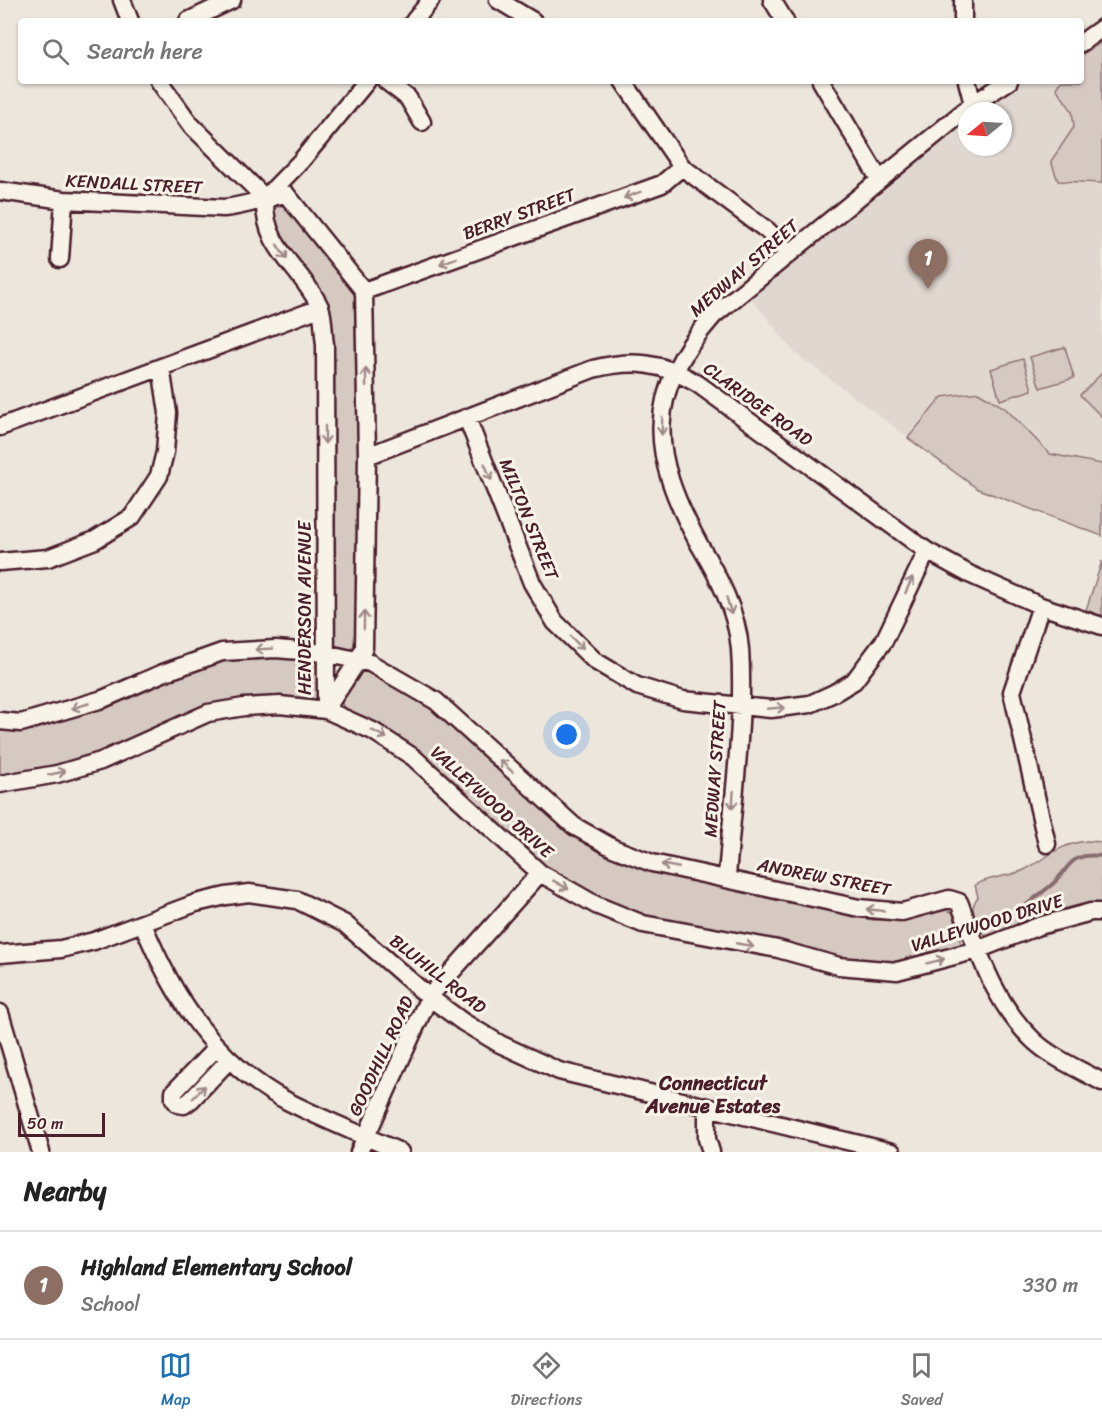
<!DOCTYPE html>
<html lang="en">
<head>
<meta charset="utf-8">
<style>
  :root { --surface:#fff; --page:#f6f6f6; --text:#222; --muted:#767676; --line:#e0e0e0; --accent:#1f6fb2 }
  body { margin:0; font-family:Sriracha,sans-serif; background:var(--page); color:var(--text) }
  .compass { position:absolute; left:958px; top:102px; width:54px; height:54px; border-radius:50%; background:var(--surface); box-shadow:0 2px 4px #0004; rotate:252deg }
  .scale { position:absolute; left:18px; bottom:15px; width:87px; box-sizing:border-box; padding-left:6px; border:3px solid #4a1f2b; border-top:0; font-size:16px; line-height:21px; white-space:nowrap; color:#4a1f2b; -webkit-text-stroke:4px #f7f3e8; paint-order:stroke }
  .you { position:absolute; left:567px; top:735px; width:21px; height:21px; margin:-15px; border:4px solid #fff; border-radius:50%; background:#1a73e8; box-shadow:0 0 0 9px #1a73e833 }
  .badge { display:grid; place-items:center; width:39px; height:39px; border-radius:50%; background:var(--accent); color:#fff; font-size:20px; font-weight:700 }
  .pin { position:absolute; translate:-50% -50px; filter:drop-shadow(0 2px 3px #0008) }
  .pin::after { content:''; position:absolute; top:32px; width:21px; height:18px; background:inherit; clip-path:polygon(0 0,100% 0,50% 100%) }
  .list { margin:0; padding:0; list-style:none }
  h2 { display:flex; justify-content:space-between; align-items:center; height:78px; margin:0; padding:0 24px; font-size:26px }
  h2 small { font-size:20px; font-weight:400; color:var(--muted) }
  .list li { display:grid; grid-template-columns:39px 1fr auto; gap:18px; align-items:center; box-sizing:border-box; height:108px; padding:0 24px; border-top:2px solid var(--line) }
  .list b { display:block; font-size:22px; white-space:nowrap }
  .list p { margin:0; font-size:20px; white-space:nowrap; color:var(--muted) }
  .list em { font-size:20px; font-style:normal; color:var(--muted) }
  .icon { flex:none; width:33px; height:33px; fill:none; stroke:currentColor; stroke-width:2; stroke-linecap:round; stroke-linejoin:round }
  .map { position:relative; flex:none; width:1102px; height:1152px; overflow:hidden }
  .search { position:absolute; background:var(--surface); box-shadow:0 2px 4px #0004; left:18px; right:18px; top:18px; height:66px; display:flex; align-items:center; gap:15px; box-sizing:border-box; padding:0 21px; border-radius:6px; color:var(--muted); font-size:22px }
  .sheet { height:186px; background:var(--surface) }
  nav { display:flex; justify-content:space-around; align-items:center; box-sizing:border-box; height:84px; border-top:2px solid var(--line); background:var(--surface); font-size:16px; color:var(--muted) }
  nav a { display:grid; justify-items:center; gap:3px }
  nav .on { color:var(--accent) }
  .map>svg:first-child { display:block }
  .built { fill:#e0d7d0 }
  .green { fill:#d5c9c2; stroke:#907476; stroke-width:1.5 }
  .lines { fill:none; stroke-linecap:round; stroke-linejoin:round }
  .stream { stroke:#896c6f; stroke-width:4 }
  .minor-casing { stroke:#4a1f2b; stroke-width:21 }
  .minor { stroke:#f7f3e8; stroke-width:16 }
  .oneway { stroke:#a0898a }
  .labels { text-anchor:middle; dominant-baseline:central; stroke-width:6; stroke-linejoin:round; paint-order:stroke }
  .street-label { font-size:18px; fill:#4a1f2b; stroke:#f7f3e8 }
  .neighbourhood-label { font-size:20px; font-weight:bold; fill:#4a1f2b; stroke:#f7f3e8 }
</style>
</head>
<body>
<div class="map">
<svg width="1102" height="1152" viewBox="0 0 1102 1152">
  <rect width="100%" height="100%" fill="#ece6dd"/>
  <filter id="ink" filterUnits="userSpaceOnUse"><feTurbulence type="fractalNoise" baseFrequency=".0167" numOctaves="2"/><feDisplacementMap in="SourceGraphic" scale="12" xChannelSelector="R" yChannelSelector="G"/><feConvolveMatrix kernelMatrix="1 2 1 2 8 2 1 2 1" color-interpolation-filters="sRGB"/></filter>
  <g filter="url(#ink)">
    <path class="built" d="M1102 31V536L978 489 795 353 750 297 757 280 967 113V147H1003V111H970L1015 81H1081V43Z"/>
    <path class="green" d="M1102 42V183L1058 181 1051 161 1074 127 1072 111 1056 88 1061 81H1081V55Z
      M286 205 357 288 362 309 357 636 353 647 347 652 335 650 330 637V308C320 285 265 230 274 208Z
      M1065 347 1074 378 1040 388 1030 357Z
      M1023 359 1032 390 1000 400 991 369Z
      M1102 373V417L1080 395Z
      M978 392 1005 408 1050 454 1102 464V536L978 489 908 438 942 397Z
      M1102 561V616L1086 610Z
      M252 656 318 661V696L315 701 248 700 61 768 16 777 0 775V731L45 726 212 660Z
      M362 671 372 674 427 705 589 843 614 857 661 873 873 920 912 919 947 910 953 913 962 948 892 965 854 960 644 915C608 903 575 888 544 865L400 738C389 731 340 711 341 701 342 692 352 680 357 672Z
      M1087 841 1102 842V905L987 936C975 929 968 908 978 897L975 885C991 876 1009 877 1024 870 1050 857 1056 845 1087 841Z"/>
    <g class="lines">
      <path class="stream" d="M1020 911C1030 901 1039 895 1049 887 1071 870 1066 852 1102 856"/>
      <g class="minor-casing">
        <path id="minor" d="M122 0 130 21
          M498 0 533 21
          M772 0 785 21
          M963 0V21
          M188 21 232 0
          M414 21 431 0
          M1081 43 1102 28
          M159 81 190 124 265 198
          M386 81 408 98 422 122
          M623 81 682 167 768 231 789 253
          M821 81 879 179
          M967 81 973 104
          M0 191 64 200 224 208C246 206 265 198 286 194L364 291 367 456 364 648C356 667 337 690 326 710
          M60 259 64 200
          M364 291 662 184 682 167
          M467 418 532 583 555 622 595 661 637 686 683 700 771 709 810 704 834 693 854 681 884 641 927 551
          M0 427 320 308
          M367 456 593 369C633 359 662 362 698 384L927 551 969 574 1041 606 1102 626
          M0 562 48 558 95 540 132 517 159 476 165 452 168 413 161 367
          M1041 606 1012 692 1047 844
          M326 709 325 344C323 333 324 317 320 307 302 268 262 248 265 198L301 161 367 81
          M0 721 21 723 103 699 163 673 222 652 276 649 324 653 370 663 436 701 574 826 613 848 652 863 859 908 902 912 949 899 959 902C978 950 993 1001 1032 1039 1050 1057 1079 1069 1102 1082
          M0 784 57 774 101 761 208 713 244 707 280 705 326 710 373 731 413 757 540 873 596 905 643 924 778 949 839 966 897 971 977 950 1039 926 1091 912H1102
          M727 877C732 805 745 721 740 649 737 611 718 576 699 544 650 454 643 395 714 315L973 104 1009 81
          M143 924C173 997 215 1063 287 1101 324 1120 363 1135 400 1152
          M0 954 61 949 94 941 196 903 226 896 249 893 297 900 345 924 429 997 463 1022 500 1044 559 1071 892 1152
          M0 1013 41 1152
          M216 1048 174 1092V1099L178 1104 184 1105 191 1100 229 1060
          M707 1108V1139L711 1152
          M359 1152 429 997 540 873"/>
      </g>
      <use href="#minor" class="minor"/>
    </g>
    <defs><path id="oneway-shaft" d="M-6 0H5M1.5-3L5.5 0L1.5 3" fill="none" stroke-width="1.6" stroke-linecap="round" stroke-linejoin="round" transform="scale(1.5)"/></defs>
    <g class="oneway">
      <use href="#oneway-shaft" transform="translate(632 195) rotate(160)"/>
      <use href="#oneway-shaft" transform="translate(282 252) rotate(56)"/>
      <use href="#oneway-shaft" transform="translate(448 261) rotate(160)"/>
      <use href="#oneway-shaft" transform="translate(366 377) rotate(-91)"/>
      <use href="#oneway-shaft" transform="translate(662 426) rotate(92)"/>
      <use href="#oneway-shaft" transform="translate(325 435) rotate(90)"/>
      <use href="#oneway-shaft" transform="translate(488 472) rotate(68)"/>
      <use href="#oneway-shaft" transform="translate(909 585) rotate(-66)"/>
      <use href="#oneway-shaft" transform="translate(729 606) rotate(74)"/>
      <use href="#oneway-shaft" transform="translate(364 620) rotate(-89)"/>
      <use href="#oneway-shaft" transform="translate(577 643) rotate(45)"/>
      <use href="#oneway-shaft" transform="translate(264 649) rotate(177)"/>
      <use href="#oneway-shaft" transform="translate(80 706) rotate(164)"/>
      <use href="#oneway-shaft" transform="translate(776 708) rotate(-5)"/>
      <use href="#oneway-shaft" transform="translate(379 734) rotate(28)"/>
      <use href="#oneway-shaft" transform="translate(506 766) rotate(-138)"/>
      <use href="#oneway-shaft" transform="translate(57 773) rotate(-13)"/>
      <use href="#oneway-shaft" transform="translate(733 800) rotate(94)"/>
      <use href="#oneway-shaft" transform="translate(670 866) rotate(-169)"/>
      <use href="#oneway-shaft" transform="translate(561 885) rotate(29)"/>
      <use href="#oneway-shaft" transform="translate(875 910) rotate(-174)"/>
      <use href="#oneway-shaft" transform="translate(745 945) rotate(11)"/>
      <use href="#oneway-shaft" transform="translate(936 961) rotate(-15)"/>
      <use href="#oneway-shaft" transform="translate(199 1092) rotate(-46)"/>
    </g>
  </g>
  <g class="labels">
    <g class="street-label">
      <text transform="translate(134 184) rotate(3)">KENDALL STREET</text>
      <text transform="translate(519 214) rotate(-20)">BERRY STREET</text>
      <text transform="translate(744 268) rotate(-41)">MEDWAY STREET</text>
      <text transform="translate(758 404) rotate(36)">CLARIDGE ROAD</text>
      <text transform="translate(529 519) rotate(68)">MILTON STREET</text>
      <text transform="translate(305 608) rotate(-90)">HENDERSON AVENUE</text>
      <text transform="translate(715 769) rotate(-86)">MEDWAY STREET</text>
      <text transform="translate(492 802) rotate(42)">VALLEYWOOD DRIVE</text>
      <text transform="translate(824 877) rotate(11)">ANDREW STREET</text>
      <text transform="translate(987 923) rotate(-17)">VALLEYWOOD DRIVE</text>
      <text transform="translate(438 974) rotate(38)">BLUHILL ROAD</text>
      <text transform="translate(381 1056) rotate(-65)">GOODHILL ROAD</text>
    </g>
    <g class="neighbourhood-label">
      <text x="713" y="1083">Connecticut<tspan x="713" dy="23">Avenue Estates</tspan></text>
    </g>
  </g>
</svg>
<svg class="compass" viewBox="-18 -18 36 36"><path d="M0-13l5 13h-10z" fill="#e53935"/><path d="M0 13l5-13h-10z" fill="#767676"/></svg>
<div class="scale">50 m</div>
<div class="you"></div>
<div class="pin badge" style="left:928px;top:289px;background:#8d6e63">1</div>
<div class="search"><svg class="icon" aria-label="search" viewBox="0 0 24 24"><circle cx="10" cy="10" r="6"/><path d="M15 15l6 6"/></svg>Search here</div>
</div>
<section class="sheet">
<h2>Nearby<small></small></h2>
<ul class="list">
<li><span class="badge" style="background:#8d6e63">1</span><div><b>Highland Elementary School</b><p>School</p></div><em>330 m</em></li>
</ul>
</section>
<nav>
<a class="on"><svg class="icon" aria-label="map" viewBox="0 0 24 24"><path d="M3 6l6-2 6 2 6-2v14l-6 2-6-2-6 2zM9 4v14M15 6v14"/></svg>Map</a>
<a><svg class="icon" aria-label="directions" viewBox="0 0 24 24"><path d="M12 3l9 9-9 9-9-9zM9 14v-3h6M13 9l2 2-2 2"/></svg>Directions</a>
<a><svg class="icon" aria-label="saved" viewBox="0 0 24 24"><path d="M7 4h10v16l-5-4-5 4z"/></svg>Saved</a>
</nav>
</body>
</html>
